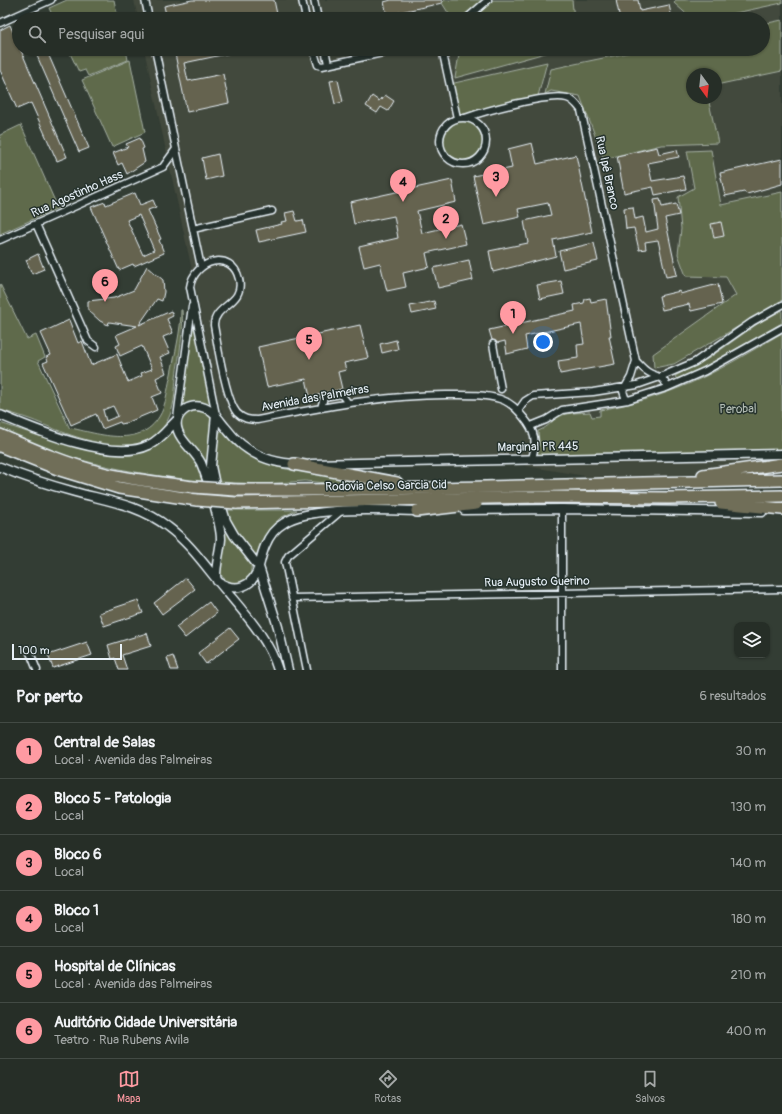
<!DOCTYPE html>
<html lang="pt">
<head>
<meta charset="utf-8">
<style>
  :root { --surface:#262e27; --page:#2e362f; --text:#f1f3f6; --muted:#a4a8a7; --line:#424a44; --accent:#ff9aa2 }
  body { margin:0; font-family:Pangolin,sans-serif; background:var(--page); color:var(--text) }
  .controls { position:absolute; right:12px; bottom:12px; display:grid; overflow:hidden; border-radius:8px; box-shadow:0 1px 3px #0004 }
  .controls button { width:36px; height:36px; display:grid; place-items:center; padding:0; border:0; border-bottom:1px solid var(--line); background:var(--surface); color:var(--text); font:20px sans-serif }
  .compass { position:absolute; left:686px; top:68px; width:36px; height:36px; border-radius:50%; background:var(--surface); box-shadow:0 1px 3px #0004; rotate:165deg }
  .scale { position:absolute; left:12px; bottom:10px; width:110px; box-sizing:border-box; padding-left:4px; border:2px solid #e8f1f8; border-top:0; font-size:11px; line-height:14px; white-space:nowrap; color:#e8f1f8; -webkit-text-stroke:3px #26332d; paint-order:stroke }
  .you { position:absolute; left:543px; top:342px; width:14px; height:14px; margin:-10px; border:3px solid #fff; border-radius:50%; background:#1a73e8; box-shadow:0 0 0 6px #1a73e833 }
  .badge { display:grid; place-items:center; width:26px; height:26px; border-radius:50%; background:var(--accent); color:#111; font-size:13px; font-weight:700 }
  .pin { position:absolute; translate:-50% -33px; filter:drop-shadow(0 1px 2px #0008) }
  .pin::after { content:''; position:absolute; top:21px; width:14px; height:12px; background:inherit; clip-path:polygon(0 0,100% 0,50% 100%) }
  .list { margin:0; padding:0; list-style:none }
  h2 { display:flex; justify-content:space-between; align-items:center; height:52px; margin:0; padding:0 16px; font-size:17px }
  h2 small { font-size:13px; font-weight:400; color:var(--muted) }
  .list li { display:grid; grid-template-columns:26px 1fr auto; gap:12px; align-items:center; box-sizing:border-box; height:56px; padding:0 16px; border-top:1px solid var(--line) }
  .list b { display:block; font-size:15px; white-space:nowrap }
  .list p { margin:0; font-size:13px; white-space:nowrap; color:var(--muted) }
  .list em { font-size:13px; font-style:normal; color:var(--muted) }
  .icon { flex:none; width:22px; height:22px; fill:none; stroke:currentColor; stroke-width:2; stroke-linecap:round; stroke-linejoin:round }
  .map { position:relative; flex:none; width:782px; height:670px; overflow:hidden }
  .search { position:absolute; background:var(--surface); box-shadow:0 1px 3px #0004; left:12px; right:12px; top:12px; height:44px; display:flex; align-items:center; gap:10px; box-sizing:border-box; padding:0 14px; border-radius:22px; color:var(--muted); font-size:15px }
  .sheet { height:388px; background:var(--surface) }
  nav { display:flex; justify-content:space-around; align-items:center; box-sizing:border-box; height:56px; border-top:1px solid var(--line); background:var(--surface); font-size:11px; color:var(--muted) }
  nav a { display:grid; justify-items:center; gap:2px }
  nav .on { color:var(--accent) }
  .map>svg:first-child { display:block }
  .built { fill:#42483c; fill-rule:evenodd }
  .green { fill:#5f6b4c; stroke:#a4aea2 }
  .building { fill:#65634f; stroke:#e8f1f8; fill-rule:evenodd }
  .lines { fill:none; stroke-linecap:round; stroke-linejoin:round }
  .street-casing { stroke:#e8f1f8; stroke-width:9 }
  .secondary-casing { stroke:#e8f1f8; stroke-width:11 }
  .highway-casing { stroke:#e8f1f8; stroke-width:14 }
  .street { stroke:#26332d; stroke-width:6 }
  .secondary { stroke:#26332d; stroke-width:8 }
  .highway { stroke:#706e59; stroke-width:11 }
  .highway-bridge-casing { stroke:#e8f1f8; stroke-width:14; stroke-linecap:butt }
  .highway-bridge { stroke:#706e59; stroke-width:11 }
  .labels { text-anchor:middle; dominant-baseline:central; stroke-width:3; stroke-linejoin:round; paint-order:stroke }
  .street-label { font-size:12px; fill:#e8f1f8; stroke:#26332d }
  .park-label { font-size:12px; fill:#b1bbb3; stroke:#26332d }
</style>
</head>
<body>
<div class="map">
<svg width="782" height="670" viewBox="0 0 782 670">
  <rect width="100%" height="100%" fill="#333d34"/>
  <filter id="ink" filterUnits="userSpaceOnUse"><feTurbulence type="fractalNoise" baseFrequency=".025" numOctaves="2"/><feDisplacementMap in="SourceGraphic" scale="8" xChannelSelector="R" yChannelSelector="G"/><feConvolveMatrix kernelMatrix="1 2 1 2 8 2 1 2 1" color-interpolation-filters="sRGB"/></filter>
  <g filter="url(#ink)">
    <path class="built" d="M134 0H782V476L585 484V476L526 466 511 458 295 459 274 455 245 441 233 430 224 415 217 400 195 284 144 49H763V19H138ZM692 74H716V98H692Z"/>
    <path class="green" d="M67 0H114L118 19H54L49 8Z
      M445 0H572L574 19H452L442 3Z
      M676 0H782V3L708 19H692L674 3Z
      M782 20V71L716 85V74H692V98H708L718 143 661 145 604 159 580 96 551 91 545 94 551 69 646 49H763V24Z
      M68 49H126L128 60 88 76 85 70 79 72Z
      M460 49H560L455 78Z
      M130 60 145 132 112 147 82 80Z
      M547 62 537 100 457 116 450 84Z
      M443 141a20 20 0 1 1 40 0a20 20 0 1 1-40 0Z
      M21 125 58 208 0 234V135Z
      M711 150 721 205 782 192V301L674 364 654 368 653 354 736 295 726 277 686 276 678 254 681 229 678 197 694 188 687 151Z
      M0 284 27 339 36 335 45 357 38 361 70 429 71 428C103 435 146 450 163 409 167 398 168 385 171 374 175 353 181 331 181 310H182C184 332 179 355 176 377 175 389 175 403 170 415 147 471 70 435 32 420 21 416 11 413 0 410Z
      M782 310V323L695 372 677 380 675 376 709 358 757 324Z
      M194 322 211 405 200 403 182 408 192 325Z
      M782 333V452L537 457 539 443 538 431C546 428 550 424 556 418 564 412 580 413 590 412L592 417 600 416V410C626 405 651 399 676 389 713 375 748 353 782 333Z
      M194 410 205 412 212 420 208 466C203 461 201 455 197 450 187 438 167 419 194 410Z
      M0 423C32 433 104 461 136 454 151 451 163 441 173 430 179 450 197 454 202 481 133 474 61 461 0 428Z
      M222 430C259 476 297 468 349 479L350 482 326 483 305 481 263 484 218 482C216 470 212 437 222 430Z
      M225 510H297L280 518 270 529 256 555C241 544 232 526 225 510Z
      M224 526 251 564C254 587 225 592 219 569Z"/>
    <path class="building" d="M192 0H274L278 19H249V17L167 19 164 6Z
      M391 0H442V3L387 15 384 2Z
      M616 0H638L640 11 669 5 672 18 620 19Z
      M10 25 67 157 57 161 31 103 17 109 0 70V30Z
      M34 49H46L89 148 79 152Z
      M174 49H236V52L184 63 188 81 223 74 229 103 187 112Z
      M338 80 343 102 335 104 330 81Z
      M385 95 394 101 388 111 381 107 377 113 366 106 372 96 379 101 381 98 382 100Z
      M140 138 144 148 142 149 145 162 127 174 122 163 118 165 113 153 128 147 126 144Z
      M532 143 537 164 576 155 592 232 553 240 556 256 493 272 489 251 528 243 524 221 551 215 548 203 518 209 520 217 484 225 473 176 512 168 508 149Z
      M657 147 659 154 677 150 679 157 648 163 652 181 683 176 686 189 655 195 653 187 624 193 617 156Z
      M218 154 222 176 206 180 202 158Z
      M782 159V184L747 194 744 192 725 196 720 173Z
      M452 180 456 202 417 211 422 233 461 224 466 244 426 253 429 267 403 273 406 287 387 291 380 263 364 267 359 247 398 238 394 216 354 224 350 202Z
      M135 193 140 205 153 200 156 207 148 210 161 239 159 240 164 253 134 266 133 264 119 270 91 207 105 202 106 205ZM139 215 154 250 143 255 127 220Z
      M660 199 662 207 676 204 679 215 665 218 677 275 666 277 658 240 645 242 646 249 639 250 634 228 626 229 624 208 633 207 635 219 643 217 646 232 658 229 654 200Z
      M294 211 297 221 303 220 306 232 259 242 256 230 282 224 281 222 287 221 285 213Z
      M721 222 724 236 714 238 711 224Z
      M594 243 598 261 563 269 559 251Z
      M38 254 44 269 32 274 26 260Z
      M469 260 473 280 438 288 433 268Z
      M147 266 163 280 164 292 162 301 157 299 139 325 171 311 173 316 167 319 173 333 163 337 170 353 160 357 166 373 156 378 162 393 152 397 157 410 126 423 121 424 120 422 102 429 96 414 71 425 43 363 48 361 46 357 51 355 41 333 69 320 78 343 82 341 91 365 117 354 128 382 142 376 141 373 152 369 142 346 120 356 116 346 120 344 116 335 137 326 109 322 108 325 100 321 88 310V301L114 298 134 290ZM113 406 118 416 106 421 103 410Z
      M561 281 564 294 540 299 537 285Z
      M718 284 722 304 691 311 689 304 662 310 659 296 680 291V294Z
      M590 298 591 302 606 299 611 336H609L615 364 560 374 558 361 578 358 577 345 584 344 581 324 525 336 527 349 507 354 505 341 497 343 492 340 489 330 575 311 574 305 584 303 585 299Z
      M434 301 436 309 412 314 410 306Z
      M360 325 368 358 344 363 346 370 338 372 342 389 310 397 306 379 267 387 258 347Z
      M396 340 398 349 382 353 380 344Z
      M186 578 195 589 162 614 154 603Z
      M138 600 143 613 104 626 99 613Z
      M209 602 217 613 185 638 176 627Z
      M230 628 239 639 206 664 198 653Z
      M147 633 151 646 122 655 127 670H119L115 658 112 659 108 645Z
      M87 642 92 655 53 668 48 655Z
      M173 656 178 670H171L167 658Z"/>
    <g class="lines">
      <g class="street-casing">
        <path id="street" d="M145 0 149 19
          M302 0 306 19
          M314 0 318 19
          M466 19 488 0
          M0 23 51 0
          M155 49 201 267
          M313 49 318 65 322 66 401 49
          M325 49 328 64
          M442 49 457 118
          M440 141a23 23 0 1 1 46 0a23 23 0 1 1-46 0Z
          M465 118C485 111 549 93 567 98 574 100 577 105 581 110L636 361 631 377 623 391 625 397 628 400
          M36 224 88 341 96 347
          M193 229 272 211
          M0 240 163 167 176 149
          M493 344 501 389
          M636 361C640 365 643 369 648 372 656 377 667 377 666 388
          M321 408 324 397 341 394 348 403
          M518 411 525 401 533 396 593 392 637 385 660 377 695 362 752 322 782 305
          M216 415 190 287C194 260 232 249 239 279 245 304 214 305 214 325 217 343 226 401 237 413 243 419 249 420 257 420 320 408 381 395 446 395 464 395 483 394 500 399 510 402 518 410 524 418 535 431 537 442 532 459
          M177 418 192 306
          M531 426 546 420 562 410 628 400 666 388 705 371 782 328
          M292 598 782 589
          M29 650 37 670
          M307 670 285 562 288 556 341 511
          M562 670V509"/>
      </g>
      <g class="secondary-casing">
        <path id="secondary" d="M0 415C36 430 113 463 149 445 160 440 168 429 176 421
          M216 415 211 466 215 485 226 521 234 535 259 567 278 627 288 670
          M299 464C269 464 244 452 226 428 219 420 215 412 205 408 189 401 172 415 178 431 182 443 195 451 201 463 207 477 221 525 221 539 220 552 216 563 216 576L217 581C235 593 253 588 259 566 261 559 262 553 265 546 269 536 275 528 284 523 311 505 388 511 422 511
          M311 464 782 454
          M0 467C24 477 49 485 75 492 108 501 140 505 168 527 191 544 208 570 227 592 247 616 269 640 278 670
          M464 510 562 509 762 512"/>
      </g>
      <g class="highway-casing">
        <path id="highway" d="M0 435C32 449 69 465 103 473 133 480 163 483 193 487
          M0 446 60 470 119 488 197 500
          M294 464 397 483
          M703 475 782 464
          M235 490C418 491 600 483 782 480
          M236 503 543 497 669 498 782 496
          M721 503 782 509
          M417 511 476 504"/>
      </g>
      <use href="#street" class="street"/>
      <use href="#secondary" class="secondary"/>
      <use href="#highway" class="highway"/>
      <g class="highway-bridge-casing">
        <path id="highway-bridge" d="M193 487 235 490
          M197 500 236 503"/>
      </g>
      <use href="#highway-bridge" class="highway-bridge"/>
    </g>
  </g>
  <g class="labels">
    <g class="street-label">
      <text transform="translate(607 173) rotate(78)">Rua Ipê Branco</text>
      <text transform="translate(77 194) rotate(-24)">Rua Agostinho Hass</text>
      <text transform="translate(315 398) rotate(-10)">Avenida das Palmeiras</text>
      <text transform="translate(538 447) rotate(-1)">Marginal PR 445</text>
      <text transform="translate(386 486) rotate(-1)">Rodovia Celso Garcia Cid</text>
      <text transform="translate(537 582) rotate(-1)">Rua Augusto Guerino</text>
    </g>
    <g class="park-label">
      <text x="738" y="409">Perobal</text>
    </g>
  </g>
</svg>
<div class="controls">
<button><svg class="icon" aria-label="layers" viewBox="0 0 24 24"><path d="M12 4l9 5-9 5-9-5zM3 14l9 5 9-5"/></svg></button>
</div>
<svg class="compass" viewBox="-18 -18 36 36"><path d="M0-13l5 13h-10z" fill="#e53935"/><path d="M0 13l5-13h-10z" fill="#a4a8a7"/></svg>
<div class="scale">100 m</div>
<div class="you"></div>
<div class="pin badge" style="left:513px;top:334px">1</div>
<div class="pin badge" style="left:446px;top:239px">2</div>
<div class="pin badge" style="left:496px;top:197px">3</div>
<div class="pin badge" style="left:403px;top:202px">4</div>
<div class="pin badge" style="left:309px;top:360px">5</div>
<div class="pin badge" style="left:105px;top:302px">6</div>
<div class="search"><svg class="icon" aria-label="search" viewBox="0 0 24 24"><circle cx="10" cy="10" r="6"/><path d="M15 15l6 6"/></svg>Pesquisar aqui</div>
</div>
<section class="sheet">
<h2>Por perto<small>6 resultados</small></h2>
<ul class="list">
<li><span class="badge">1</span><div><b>Central de Salas</b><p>Local · Avenida das Palmeiras</p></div><em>30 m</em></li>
<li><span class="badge">2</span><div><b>Bloco 5 - Patologia</b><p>Local</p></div><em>130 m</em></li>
<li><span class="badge">3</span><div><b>Bloco 6</b><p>Local</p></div><em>140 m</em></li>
<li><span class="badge">4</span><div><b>Bloco 1</b><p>Local</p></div><em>180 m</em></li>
<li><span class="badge">5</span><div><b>Hospital de Clínicas</b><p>Local · Avenida das Palmeiras</p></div><em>210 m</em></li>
<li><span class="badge">6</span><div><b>Auditório Cidade Universitária</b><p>Teatro · Rua Rubens Avila</p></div><em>400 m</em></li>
</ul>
</section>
<nav>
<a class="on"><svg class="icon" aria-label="map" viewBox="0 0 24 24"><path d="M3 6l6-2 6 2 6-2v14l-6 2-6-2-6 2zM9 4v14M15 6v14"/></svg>Mapa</a>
<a><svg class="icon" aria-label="directions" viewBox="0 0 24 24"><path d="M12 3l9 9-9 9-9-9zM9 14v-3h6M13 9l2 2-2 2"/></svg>Rotas</a>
<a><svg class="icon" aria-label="saved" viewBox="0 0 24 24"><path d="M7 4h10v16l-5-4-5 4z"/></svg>Salvos</a>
</nav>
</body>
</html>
